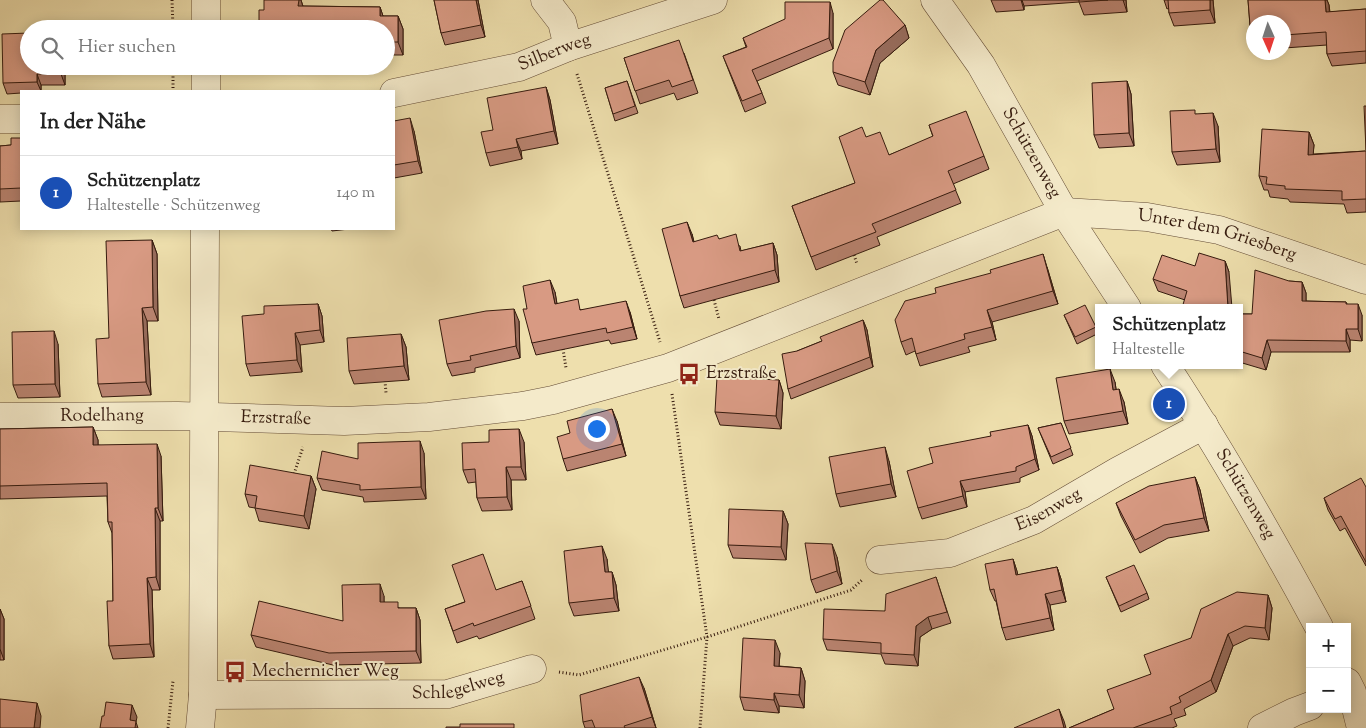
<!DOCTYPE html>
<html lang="de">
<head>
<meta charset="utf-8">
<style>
  :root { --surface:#fff; --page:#f6f6f6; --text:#222; --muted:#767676; --line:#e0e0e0; --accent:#1a73e8 }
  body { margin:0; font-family:"Sorts Mill Goudy",serif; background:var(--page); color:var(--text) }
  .controls { position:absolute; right:15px; bottom:15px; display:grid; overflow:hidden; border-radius:0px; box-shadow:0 2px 12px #0003 }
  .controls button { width:45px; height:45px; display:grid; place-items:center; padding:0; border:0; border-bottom:1px solid var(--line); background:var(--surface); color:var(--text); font:25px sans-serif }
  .compass { position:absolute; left:1246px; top:15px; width:45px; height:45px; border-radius:50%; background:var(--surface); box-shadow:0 2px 12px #0003; rotate:177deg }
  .you { position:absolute; left:596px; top:428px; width:18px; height:18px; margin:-12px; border:4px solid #fff; border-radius:50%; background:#1a73e8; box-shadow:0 0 0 8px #1a73e833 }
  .badge { display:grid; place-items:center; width:32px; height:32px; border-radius:50%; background:var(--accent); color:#fff; font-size:16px; font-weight:700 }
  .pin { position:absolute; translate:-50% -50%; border:2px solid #fff; box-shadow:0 1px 5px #0006 }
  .popup { position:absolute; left:1095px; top:304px; width:148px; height:65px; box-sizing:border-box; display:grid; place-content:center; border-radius:0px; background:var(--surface); filter:drop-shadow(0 1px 4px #0005); font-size:16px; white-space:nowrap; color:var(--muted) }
  .popup b { font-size:19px; color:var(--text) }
  .popup::after { content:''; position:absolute; left:50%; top:100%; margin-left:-10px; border:10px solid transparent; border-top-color:var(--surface) }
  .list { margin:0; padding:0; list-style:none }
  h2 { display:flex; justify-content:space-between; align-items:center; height:65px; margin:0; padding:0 20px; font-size:21px }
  h2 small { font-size:16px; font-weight:400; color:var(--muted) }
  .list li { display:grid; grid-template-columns:32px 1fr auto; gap:15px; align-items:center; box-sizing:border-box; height:75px; padding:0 20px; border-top:1px solid var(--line) }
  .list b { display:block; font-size:19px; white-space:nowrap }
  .list p { margin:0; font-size:16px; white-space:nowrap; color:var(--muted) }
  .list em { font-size:16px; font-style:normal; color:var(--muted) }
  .icon { flex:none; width:28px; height:28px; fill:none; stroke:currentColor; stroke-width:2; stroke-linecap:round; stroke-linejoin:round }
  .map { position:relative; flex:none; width:1366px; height:728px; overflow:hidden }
  .search { position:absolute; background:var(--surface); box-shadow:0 2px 12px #0003; left:20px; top:20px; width:375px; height:55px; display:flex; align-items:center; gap:12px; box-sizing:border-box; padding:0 18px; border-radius:28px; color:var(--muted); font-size:19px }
  .panel { position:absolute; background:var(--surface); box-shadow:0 2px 12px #0003; left:20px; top:90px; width:375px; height:140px; border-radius:0px }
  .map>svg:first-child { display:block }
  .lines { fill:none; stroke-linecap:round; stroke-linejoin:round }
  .minor-casing { stroke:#644c36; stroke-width:29 }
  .path { stroke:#361b0e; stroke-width:3; stroke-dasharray:1 2.5; stroke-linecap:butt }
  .minor { stroke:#f4eaca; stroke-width:28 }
  .wall { fill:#ba8471; stroke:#361b0e }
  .shaded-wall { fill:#976c5c; stroke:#361b0e }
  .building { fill:#d89a83; stroke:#361b0e }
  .labels { text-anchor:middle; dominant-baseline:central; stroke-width:4; stroke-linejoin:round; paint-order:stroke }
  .street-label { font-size:18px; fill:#361b0e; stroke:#f4eaca }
  .poi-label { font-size:18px; fill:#361b0e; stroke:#f4eaca; text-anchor:start }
</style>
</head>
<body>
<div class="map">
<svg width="1366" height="728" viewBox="0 0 1366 728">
  <rect width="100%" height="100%" fill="#eedfad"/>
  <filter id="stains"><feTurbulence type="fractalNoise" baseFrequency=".004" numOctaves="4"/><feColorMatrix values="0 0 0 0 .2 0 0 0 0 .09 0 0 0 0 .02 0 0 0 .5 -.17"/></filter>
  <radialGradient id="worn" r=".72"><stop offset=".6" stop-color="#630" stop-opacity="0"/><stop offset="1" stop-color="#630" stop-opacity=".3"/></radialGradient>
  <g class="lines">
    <g class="minor-casing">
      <g id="minor">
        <path d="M545 0 562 22 568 47"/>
        <path id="s1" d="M935 0 981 65 1064 212 1127 308"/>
        <path d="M206 29V0"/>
        <path d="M206 91V66"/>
        <path id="s2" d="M394 93 519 67 568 47 713 0"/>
        <path d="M0 119H21"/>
        <path id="s3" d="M1165 365C1221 450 1271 538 1319 627"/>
        <path id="s4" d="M0 417 178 416 344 421 429 417 523 406 553 400 668 368 1064 212 1147 217 1219 230 1366 280"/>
        <path id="s5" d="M880 560 950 553 1034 520 1118 471 1204 425"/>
        <path d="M1347 682 1352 692 1361 728"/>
        <path id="s6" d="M203 695 448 694 532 669"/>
        <path d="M200 728 203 695 205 229"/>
        <path d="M1262 728 1294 712 1310 706"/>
      </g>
    </g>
    <path class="path" d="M172 0 173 29
      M173 66V91
      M577 74 660 342
      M854 255 857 264
      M714 300 719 319
      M563 349 566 368
      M385 381 386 393
      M672 394 707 637 700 728
      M293 477 303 447
      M559 672 579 675 707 637 851 590 863 579
      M168 728 173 681"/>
    <use href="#minor" class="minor"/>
  </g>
  <path class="wall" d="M301 0 303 6 380 7 383 16H398L403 29V55H386V29L264 10Z
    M434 0H478L485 37 445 45 441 33Z
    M991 0H1126L1127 12 1084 15 1079 2 1024 6V10L996 12Z
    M1164 0H1213L1215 23 1174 26 1169 13V8L1167 9Z
    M1248 0H1327L1329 5 1330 12 1366 9V63L1332 66 1327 54V45L1284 48V22H1254V45L1251 38Z
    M833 13V49L757 81 766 103 745 112 723 56 746 47 743 38Z
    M905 25 909 38 880 63 870 95 838 85 833 72Z
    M684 53 698 93 677 100 674 93 640 104 624 58Z
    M29 66H65V85H41V91H21V93L7 94 3 83Z
    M627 81 638 113 615 121 605 88Z
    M1127 81 1131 94 1134 146 1099 148 1094 135Z
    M546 87 550 100 558 144 521 151 522 159 490 166 486 153 493 130Z
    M1196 114 1218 126 1220 162 1177 165 1172 152Z
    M394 121 414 131 422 173 394 178Z
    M929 125 984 156 989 169 953 184 961 203 877 237 880 245 816 270 792 206 855 183 866 137 889 155 933 137Z
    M1309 132 1314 145 1313 154 1366 151V212L1347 213 1344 204 1290 202 1288 199 1270 197 1268 190H1264L1259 176Z
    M21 138V201L0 202V146L11 145Z
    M331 229H349L332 231Z
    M692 234 694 242 719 239 740 246 741 251 773 243 777 255 779 282 684 308 680 296Z
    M152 240 157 254 158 321H147L151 395 102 397 98 384 109 338Z
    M1225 261 1229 272 1185 300 1158 291 1153 279 1195 266Z
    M1047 267 1058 304 992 322 996 340 968 347 970 352 920 366 915 351 906 355 901 342Z
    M1289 281 1302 282 1306 293V301L1346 302 1347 304 1362 315V341L1350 340V352H1271L1266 370 1239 362V314H1252Z
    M555 292 557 304 582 310 630 312 637 339 611 344 609 340 536 355 532 343 527 309Z
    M318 304 322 316 324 342 300 345 302 372 250 376 246 364 264 314Z
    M1064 315 1096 327 1099 333 1077 344Z
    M863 320 867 330 873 367 791 399 788 389 797 351 822 341Z
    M519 321 520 358 475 368V372L452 376 447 364Z
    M401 334 406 347 409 380 354 384 349 371Z
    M58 344 60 397 18 398 13 385Z
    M779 380 783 393 781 429 720 425 715 412Z
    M1115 382 1116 389 1124 402 1128 424 1069 434 1064 421Z
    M617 421 626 456 567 471 563 459Z
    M1061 423 1073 455 1053 464 1038 428Z
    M1028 425 1032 436 1039 470 1020 478V482L965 492 967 507 922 519 918 508 933 463 991 436Z
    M93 427 98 440V445L161 456 163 521H160V590H152L154 657 113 659 109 646 113 601 112 533 108 522 107 496 0 499V429Z
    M524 442 526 480H511L512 510 482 511 477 498 476 482 468 483 463 470Z
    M424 453 426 499 364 502 363 497 322 490 317 478 358 459Z
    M889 461 896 497 840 507 836 494Z
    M311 476 316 489 309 529 259 521 255 508 249 507 245 494Z
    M1195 477 1200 490 1209 531 1168 538 1140 553 1121 516 1116 503Z
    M1366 487V566L1345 528 1340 531 1328 510 1324 498Z
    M783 511 788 524 786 560 733 558 728 545Z
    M837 557 842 584 816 593 811 580Z
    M607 559 608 572H612L616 585 619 611 574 616 569 603Z
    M1013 559 1018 575 1057 567 1061 579 1066 602 1050 605 1054 630 1006 640 1002 628 996 601H995L990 590Z
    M936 577 951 623 932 629 920 637 918 666 885 664 881 654 827 650 823 639 885 611Z
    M1106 577 1147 593 1149 599 1121 612Z
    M522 581 535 619 479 639 477 636 457 643 445 609Z
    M1268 595 1272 608 1269 640 1250 638 1233 646 1216 692 1184 709 1186 715 1174 719 1177 726 1172 728H1069L1114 709 1151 674 1191 638Z
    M384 596V602L400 608H416L420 620 421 663 333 665 256 647 251 635 343 621Z
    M0 609 4 619V660H0Z
    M780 653 779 666 801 668 805 681 804 708 779 706V713L744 710 740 697Z
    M644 688 656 728H585L583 722Z"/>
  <path class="shaded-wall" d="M296 0H301L303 7V19Z
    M476 0H478L485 37 481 25Z
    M1021 0H1022L1024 6V10Z
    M1123 0H1126L1127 12Z
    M1210 0H1213L1215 23 1210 10Z
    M1325 0H1327L1329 5 1330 24 1326 12Z
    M830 2 833 13V49L829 38Z
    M380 7 384 19 380 16Z
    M398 16 403 29V55L398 42Z
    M905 25 909 38 880 63 870 95 865 82 876 50Z
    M61 66H65V85L61 74Z
    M37 74 41 85V91L37 82Z
    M1127 81 1131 94 1134 146 1129 133Z
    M546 87 550 100 558 144 554 131Z
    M1213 113 1218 126 1220 162 1216 149Z
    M410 118 414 131 422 173 418 161Z
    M1309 132 1314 145 1312 168 1308 155Z
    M516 139 521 151 522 159 518 147Z
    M687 222 692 234 697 254 693 242Z
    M152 240 157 254 158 321 153 307Z
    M773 243 777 255 779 282 775 270Z
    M1043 254 1047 267 1058 304 1053 291Z
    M1225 261 1229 272 1232 308H1228Z
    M550 280 555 292 559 316 555 304Z
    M1302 282 1306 293V313L1302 301Z
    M626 301 630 312 637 339 633 327Z
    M318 304 322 316 324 342 320 330Z
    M1358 304 1362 315V341L1358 329Z
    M142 308 147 321 151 395 146 382Z
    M514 309 519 321 520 358 516 346Z
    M987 310 992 322 996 340 992 327Z
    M863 320 867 330 873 367 870 357Z
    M1346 329 1350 340V352L1346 341Z
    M54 331 58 344 60 397 55 384Z
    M295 333 300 345 302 372 297 360Z
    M401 334 406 347 409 380 404 366Z
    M1267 340 1271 352 1266 370 1262 358Z
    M1110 369 1115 382 1118 403 1113 390Z
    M779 380 783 393 781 429 776 416Z
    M1119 389 1124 402 1128 424 1123 411Z
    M612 409 617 421 626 456 622 444Z
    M1028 425 1032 436 1039 470 1035 459Z
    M93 427 98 440V458L93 445Z
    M519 429 524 442 526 480 521 467Z
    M420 441 424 453 426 499 421 487Z
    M157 444 161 456 163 521 158 508Z
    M885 447 889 461 896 497 891 484Z
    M506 467 511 480 512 510 507 497Z
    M311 476 316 489 309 529 304 516Z
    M1195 477 1200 490 1209 531 1204 518Z
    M960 481 965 492 967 507 963 496Z
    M155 508 160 521V590L156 577Z
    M783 511 788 524 786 560 781 547Z
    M832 544 837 557 842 584 837 571Z
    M602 546 607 559 610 585 605 572Z
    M1013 559 1017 571 1020 587 1016 575Z
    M1057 567 1061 579 1066 602 1062 590Z
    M612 572 616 585 619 611 614 598Z
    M147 578 152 590 154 657 150 644Z
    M380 584 384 596V614L380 602Z
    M1045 594 1050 605 1054 630 1050 618Z
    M1268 595 1272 608 1269 640 1265 628Z
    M416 608 420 620 421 663 416 651Z
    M0 609 4 619V660L0 649Z
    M928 617 932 629 920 637 918 666 914 655 916 626Z
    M1228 634 1233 646 1216 692 1211 680Z
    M775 640 780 653 778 679 774 666Z
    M801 668 805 681 804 708 799 695Z
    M639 677 644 688 656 728 652 717Z
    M774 693 779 706V713L774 700Z
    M37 703 41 716 40 728H34Z
    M132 705 137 717 136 722 138 728H133L130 720Z
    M1059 709 1064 721 1066 728H1064Z"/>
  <path class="building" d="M264 0H299L298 6 380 7V16H398V42H386V29H259V10H264Z
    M434 0H476L481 25 441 33Z
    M880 0H883L905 25 876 50 865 82 833 72V62L845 30Z
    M1079 0H1108L1079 2Z
    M1168 0H1210V10L1169 13Z
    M1248 0H1325L1326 12 1366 9V51L1327 54 1326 32 1284 35V22H1254V38H1251Z
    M785 2H830L829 38 752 70 762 93 742 101 723 56 747 47 743 38 785 19Z
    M29 33V66H61V74H37V82L3 83 2 34Z
    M679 40 693 80 672 87 669 80 635 91 624 58Z
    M627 81 635 106 613 114 605 88Z
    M1127 81 1129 133 1094 135 1092 83Z
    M546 87 554 131 516 139 518 147 486 153 481 132 493 130 487 98Z
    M1364 106H1366V150Z
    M1195 110V114L1213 113 1216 149 1172 152 1170 111Z
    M966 111 984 156 948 171 956 190 872 224 876 232 811 257 792 206 855 183 839 137 862 127 866 137 880 132 889 155 933 136 929 125Z
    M410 118 418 161 394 165V121Z
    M1262 129 1309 132 1308 155 1366 151V199L1342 200V191L1285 189V186L1266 184 1267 177 1259 176Z
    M11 138H21V188L0 189V146L11 145Z
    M687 222 693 242 717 235 719 239 736 234 740 251 773 243 775 270 680 296 662 229Z
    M152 240 153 307 142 308 146 382 98 384 96 339 109 338 106 241Z
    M1199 253 1225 261 1228 308H1182L1187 291 1153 279 1162 255 1195 266Z
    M1043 254 1053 291 987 310 992 327 964 334 965 339 916 354 912 338 901 342 895 320 905 301 936 293 935 288 991 273 990 270Z
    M1255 270 1289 281 1302 282V301L1346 302V304H1358V329H1346V341L1267 340 1262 358 1239 351V314H1252Z
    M550 280 555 304 578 299 580 310 626 301 633 327 607 333 606 328 532 343 523 309H527L523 286Z
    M318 304 320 330 295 333 297 360 246 364 242 316 264 314V306Z
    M1085 305 1096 327 1075 337 1064 315Z
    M514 309 516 346 470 356 471 360 447 364 439 320 486 311Z
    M863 320 870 357 788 389 782 354 797 351 822 341 820 337Z
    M54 331 55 384 13 385 12 332Z
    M401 334 404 366 349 371 347 338Z
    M1110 369 1113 390 1119 389 1123 411 1064 421 1056 378Z
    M717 377 779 380 776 416 715 412Z
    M612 409 622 444 563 459 557 437 570 433 567 421Z
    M1061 423 1071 448 1051 457 1038 428Z
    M1028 425 1035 459 1016 467V471L960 481 963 496 918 508 907 471 933 463 929 448 991 436 990 432Z
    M93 427V445L157 444 158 508H155L156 577 147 578 150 644 109 646 107 601H113L112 522H108L107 483 0 486V429Z
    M519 429 521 467H506L507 497 477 498 475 469 463 470 462 443 489 442V430Z
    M420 441 421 487 360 490V485L317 478 322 451 358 459V443Z
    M885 447 891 484 836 494 829 457Z
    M250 465 311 476 304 516 255 508 257 496 245 494Z
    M1195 477 1204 518 1164 525 1135 540 1116 503 1149 486Z
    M1361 478 1366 487V562L1341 516 1335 519 1324 498Z
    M729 509 783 511 781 547 728 545Z
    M805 543 832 544 837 571 811 580Z
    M602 546 605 572H612L614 598 569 603 564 551Z
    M483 554 496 590 522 581 531 606 474 626 473 623 453 631 445 609 465 602 452 565Z
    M1013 559 1016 575 1057 567 1062 590 1045 594 1050 618 1002 628 994 589 990 590 985 564Z
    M1134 565 1147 593 1119 606 1106 577Z
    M936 577 947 612 928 617 916 626 914 655 881 653V643L823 639 824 609 885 611 886 594Z
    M380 584V602H398V608H416V651L329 653 251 635 259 601 343 621 342 585Z
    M1237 592 1268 595 1265 628 1245 626 1228 634 1211 680 1179 697 1181 702 1170 707 1172 714 1133 728H1069L1114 709 1107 690 1151 674 1144 655 1191 638 1201 609Z
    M743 638 775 640 774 666 801 668 799 695 774 693V700L740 697Z
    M639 677 652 717 624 726 625 728H595L592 720 583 722 580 695Z
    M0 699 37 703 34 728H0Z
    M106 702 132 705 130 720 136 721 135 728H100L102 716H104Z
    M1059 709 1064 728H1014Z
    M460 724H514V728H446V727H460Z"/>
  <defs>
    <g id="bus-bare" transform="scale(1.725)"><path d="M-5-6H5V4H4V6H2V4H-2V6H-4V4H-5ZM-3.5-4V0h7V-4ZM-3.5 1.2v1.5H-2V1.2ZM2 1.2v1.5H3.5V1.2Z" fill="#8f2418" stroke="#f4eaca" stroke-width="2.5" paint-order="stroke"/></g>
  </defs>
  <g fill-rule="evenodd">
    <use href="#bus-bare" x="689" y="374"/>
    <use href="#bus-bare" x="235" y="672"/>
  </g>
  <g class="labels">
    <g class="street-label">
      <text stroke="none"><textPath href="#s2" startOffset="166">Silberweg</textPath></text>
      <text stroke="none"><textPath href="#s1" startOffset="181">Schützenweg</textPath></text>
      <text stroke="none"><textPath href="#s4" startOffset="1255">Unter dem Griesberg</textPath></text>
      <text stroke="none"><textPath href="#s4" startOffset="102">Rodelhang</textPath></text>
      <text stroke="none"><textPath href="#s4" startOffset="276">Erzstraße</textPath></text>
      <text stroke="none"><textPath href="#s3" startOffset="152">Schützenweg</textPath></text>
      <text stroke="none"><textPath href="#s5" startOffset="178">Eisenweg</textPath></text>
      <text stroke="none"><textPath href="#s6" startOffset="256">Schlegelweg</textPath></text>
    </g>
    <g class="poi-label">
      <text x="706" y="374">Erzstraße</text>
      <text x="252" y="672">Mechernicher Weg</text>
    </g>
  </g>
  <rect width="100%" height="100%" filter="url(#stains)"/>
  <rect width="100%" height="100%" fill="url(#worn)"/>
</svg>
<div class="controls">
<button>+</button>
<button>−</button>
</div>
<svg class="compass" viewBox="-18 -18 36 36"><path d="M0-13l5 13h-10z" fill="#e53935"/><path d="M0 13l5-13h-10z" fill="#767676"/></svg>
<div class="you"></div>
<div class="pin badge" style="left:1169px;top:404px;background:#1a4fb4">1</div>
<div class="popup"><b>Schützenplatz</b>Haltestelle</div>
<div class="search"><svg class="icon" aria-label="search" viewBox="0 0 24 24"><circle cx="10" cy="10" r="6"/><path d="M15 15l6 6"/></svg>Hier suchen</div>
<section class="panel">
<h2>In der Nähe<small></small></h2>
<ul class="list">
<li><span class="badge" style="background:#1a4fb4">1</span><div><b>Schützenplatz</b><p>Haltestelle · Schützenweg</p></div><em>140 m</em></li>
</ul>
</section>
</div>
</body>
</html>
